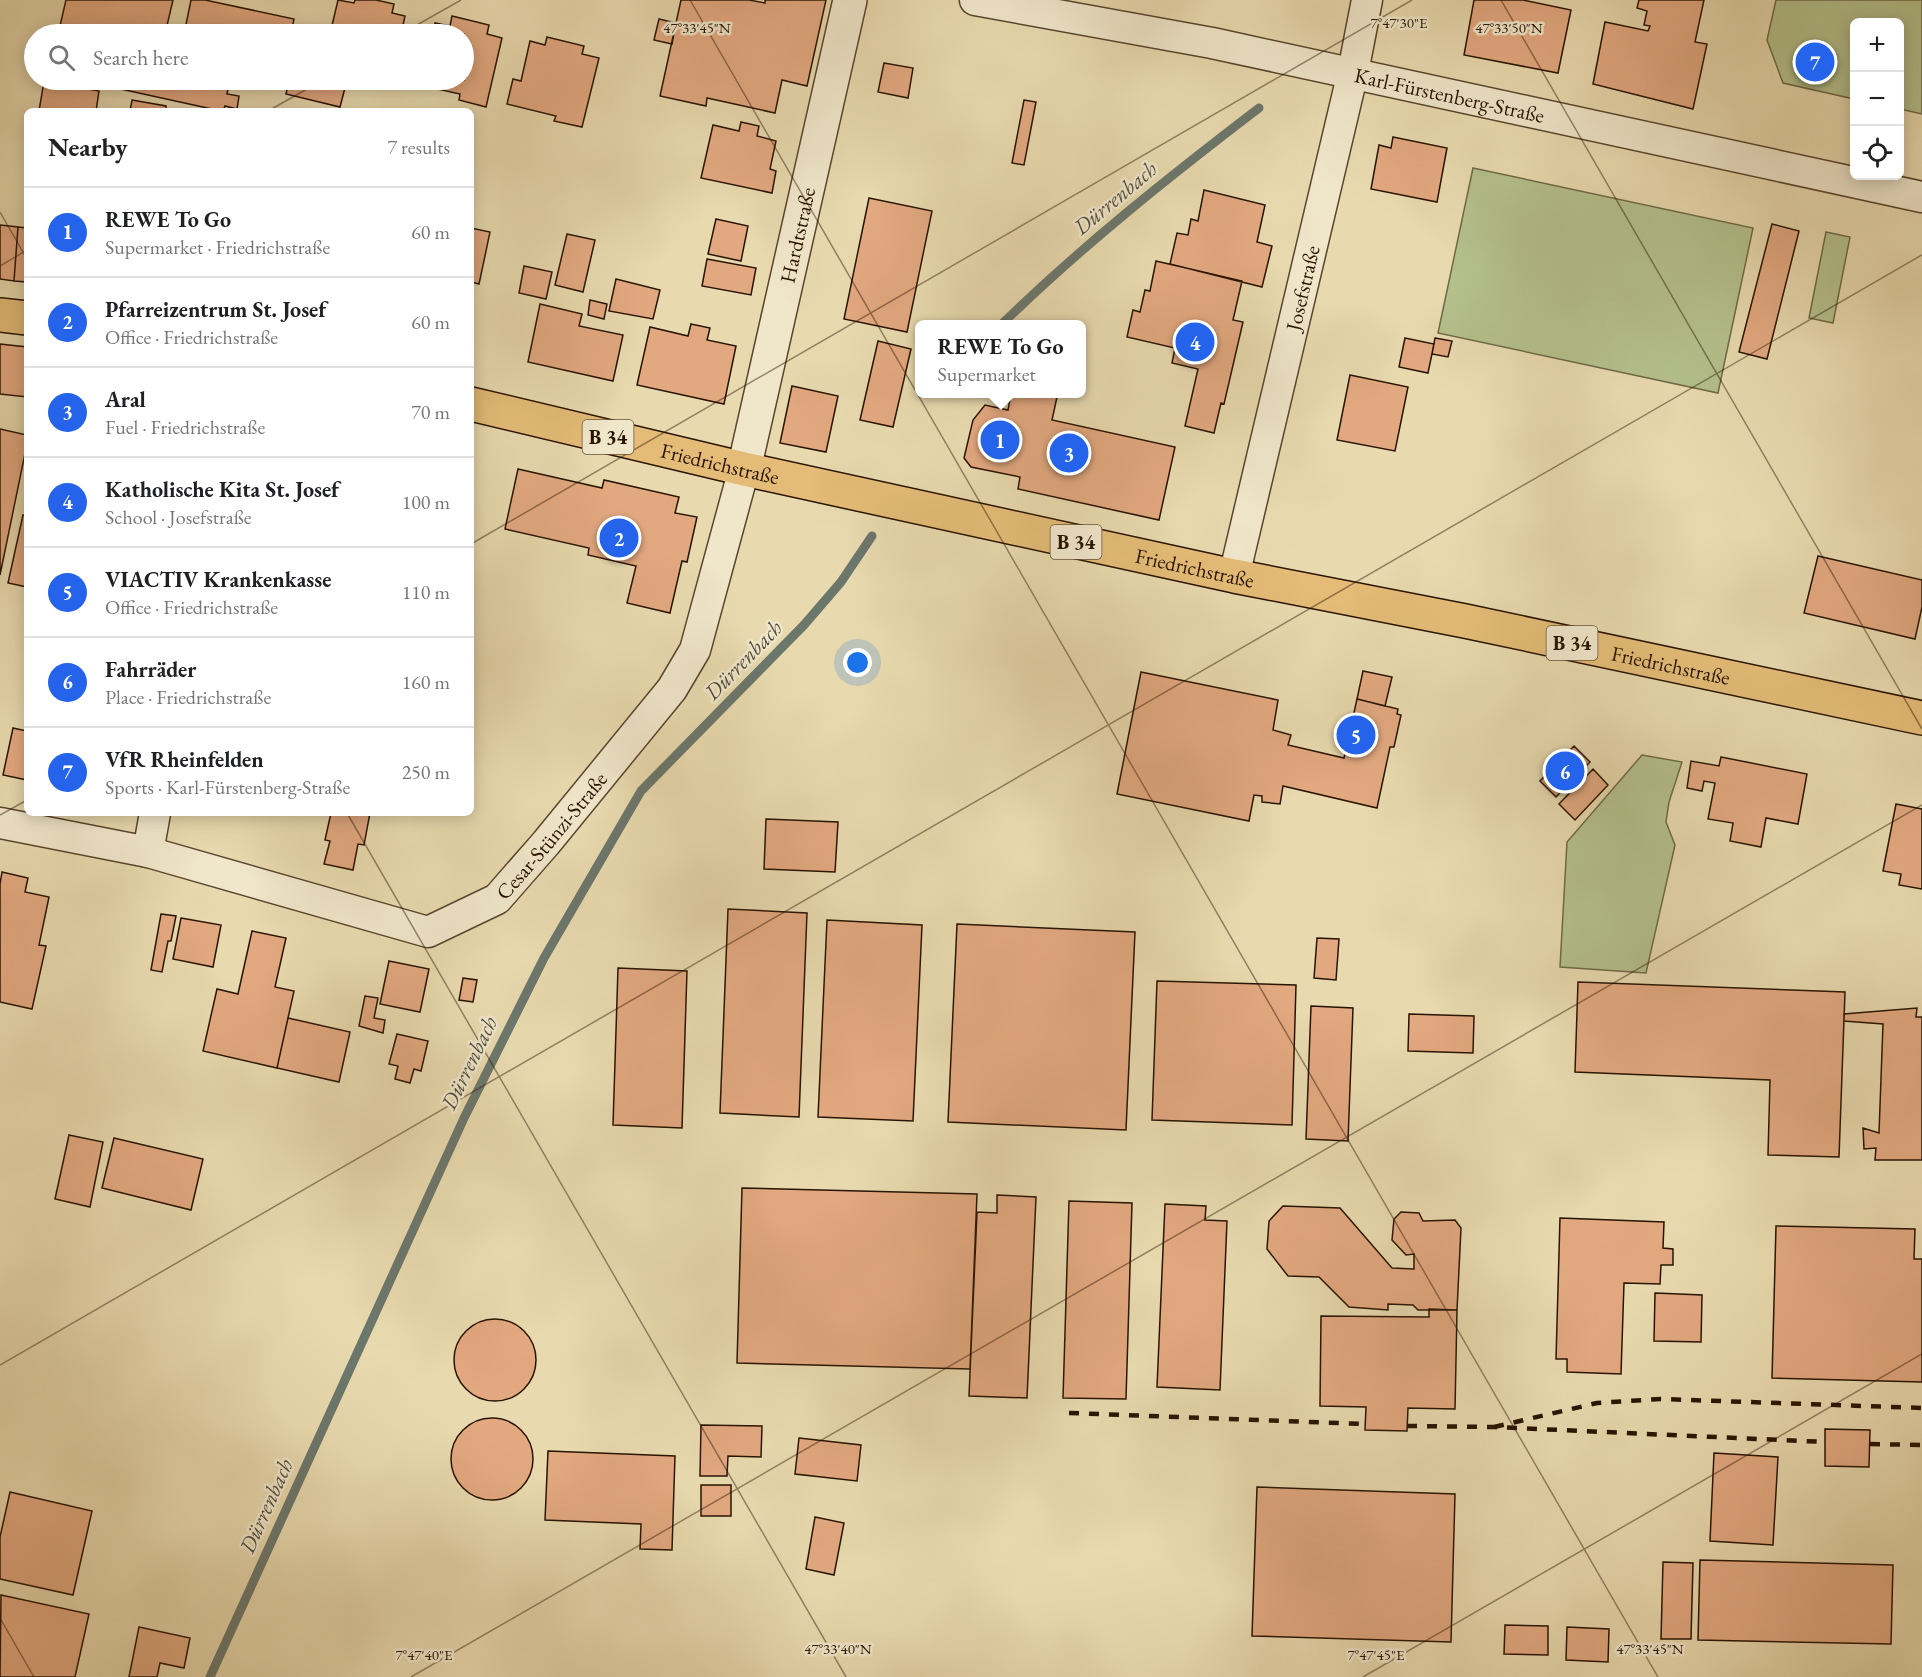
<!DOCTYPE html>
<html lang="en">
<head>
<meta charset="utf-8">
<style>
  :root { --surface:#fff; --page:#f2f2f2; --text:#202124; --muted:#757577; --line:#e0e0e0; --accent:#2563eb }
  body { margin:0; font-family:"EB Garamond",serif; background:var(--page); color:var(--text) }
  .controls { position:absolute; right:18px; top:18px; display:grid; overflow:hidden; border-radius:9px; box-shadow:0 3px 15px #0003 }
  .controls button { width:54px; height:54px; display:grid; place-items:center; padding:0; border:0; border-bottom:2px solid var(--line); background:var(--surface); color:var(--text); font:30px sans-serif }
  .you { position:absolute; left:858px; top:663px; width:21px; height:21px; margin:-15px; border:4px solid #fff; border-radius:50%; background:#1a73e8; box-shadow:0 0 0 9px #1a73e833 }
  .badge { display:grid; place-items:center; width:39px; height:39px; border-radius:50%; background:var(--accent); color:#fff; font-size:20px; font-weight:700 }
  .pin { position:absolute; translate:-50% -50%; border:3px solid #fff; box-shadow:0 2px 6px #0006 }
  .popup { position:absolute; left:915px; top:320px; width:171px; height:78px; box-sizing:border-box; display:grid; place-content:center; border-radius:9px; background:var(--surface); filter:drop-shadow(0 2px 4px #0005); font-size:20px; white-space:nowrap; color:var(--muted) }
  .popup b { font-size:22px; color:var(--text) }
  .popup::after { content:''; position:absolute; left:50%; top:100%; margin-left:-12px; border:12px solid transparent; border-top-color:var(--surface) }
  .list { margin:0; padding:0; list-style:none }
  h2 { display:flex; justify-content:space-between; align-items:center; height:78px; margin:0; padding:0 24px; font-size:26px }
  h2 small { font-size:20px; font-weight:400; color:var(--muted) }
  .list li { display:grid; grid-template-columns:39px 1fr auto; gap:18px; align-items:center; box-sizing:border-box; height:90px; padding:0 24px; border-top:2px solid var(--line) }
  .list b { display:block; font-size:22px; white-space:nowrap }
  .list p { margin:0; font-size:20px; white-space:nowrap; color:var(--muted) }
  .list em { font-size:20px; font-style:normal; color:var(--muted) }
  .icon { flex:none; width:33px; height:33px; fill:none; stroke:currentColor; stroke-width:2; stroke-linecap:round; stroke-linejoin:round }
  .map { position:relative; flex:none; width:1922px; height:1677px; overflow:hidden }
  .search { position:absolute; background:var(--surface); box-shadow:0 3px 15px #0003; left:24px; top:24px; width:450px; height:66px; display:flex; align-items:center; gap:15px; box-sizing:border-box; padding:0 21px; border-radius:33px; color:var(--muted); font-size:22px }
  .panel { position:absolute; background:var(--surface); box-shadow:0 3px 15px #0003; left:24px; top:108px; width:450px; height:708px; border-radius:9px }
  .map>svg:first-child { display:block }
  .green { fill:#b4c08c; stroke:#6e6a47; stroke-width:1.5 }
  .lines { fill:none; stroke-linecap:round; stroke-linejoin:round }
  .stream { stroke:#6c776c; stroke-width:9 }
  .building { fill:#e2a880; stroke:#291402; stroke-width:1.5 }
  .minor-casing { stroke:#59452d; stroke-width:33 }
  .tertiary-casing { stroke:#59452d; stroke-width:36 }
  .primary-casing { stroke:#291402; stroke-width:36 }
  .minor { stroke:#f0e6ca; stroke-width:30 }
  .tertiary { stroke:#f0e6ca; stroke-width:33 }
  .primary { stroke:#e4bc77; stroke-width:33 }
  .rail { stroke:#291402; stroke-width:4.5; stroke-dasharray:10 10; stroke-linecap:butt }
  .ticks { fill:none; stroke:#291402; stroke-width:1.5; stroke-opacity:0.45 }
  .labels { text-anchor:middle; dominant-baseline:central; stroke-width:5; stroke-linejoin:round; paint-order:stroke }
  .shield { fill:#f0e6ca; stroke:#65533e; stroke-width:1.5 }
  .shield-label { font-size:20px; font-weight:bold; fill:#291402 }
  .street-label { font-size:21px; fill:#291402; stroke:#f0e6ca }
  .water-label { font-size:22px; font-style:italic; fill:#504e40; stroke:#f0e6ca }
  .ticks-label { font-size:15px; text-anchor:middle; fill:#291402; stroke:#f0e6ca; stroke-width:5; stroke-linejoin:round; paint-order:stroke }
</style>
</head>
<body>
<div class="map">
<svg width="1922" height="1677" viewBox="0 0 1922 1677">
  <rect width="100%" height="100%" fill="#e8d9ae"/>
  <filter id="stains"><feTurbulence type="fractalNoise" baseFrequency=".00333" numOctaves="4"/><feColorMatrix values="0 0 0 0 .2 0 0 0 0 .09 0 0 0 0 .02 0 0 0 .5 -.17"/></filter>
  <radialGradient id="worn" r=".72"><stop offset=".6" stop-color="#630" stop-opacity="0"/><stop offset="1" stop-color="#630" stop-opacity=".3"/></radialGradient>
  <path class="green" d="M1776 0H1922V114L1900 109V22H1854V99L1783 83 1767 40Z
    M1473 168 1753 228 1718 393 1438 333Z
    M1826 232 1850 237 1833 323 1809 318Z
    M1642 755 1682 762 1669 802 1666 822 1675 845 1646 973 1560 967 1567 842Z"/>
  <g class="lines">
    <path class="stream" d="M1002 324C1082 246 1170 176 1259 108
      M210 1677 464 1118 544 958 641 791 804 625 841 582 872 536"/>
  </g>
  <path class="building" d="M66 0H173L165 34H70L71 33 59 30Z
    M191 0H205L294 19 291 34H184Z
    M338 0 354 3 355 0H376L394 4 392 13 405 16 401 34H330Z
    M681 0H749L765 3V0H826L807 86 782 80 775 113 707 98 706 106 660 96Z
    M1474 0H1523L1571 10 1558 73 1464 55Z
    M1639 0H1704L1695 42 1707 44 1693 109 1593 84 1605 22 1648 31 1650 26 1644 25 1647 11 1637 8Z
    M452 16 489 25 487 34 502 38 486 107 459 100 460 94 411 83 412 80H464V34H433L435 23 450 26Z
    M659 19 676 23 672 44 654 40Z
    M547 37 584 46 582 54 599 58 582 127 554 121 556 116 507 104 513 79 521 81 530 41 545 45Z
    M884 63 913 68 908 98 878 92Z
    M103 80H186L228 89 227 94 239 96 237 109 225 106 223 111H221L102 85Z
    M289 80H347L340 107 286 94Z
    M44 81 99 91 96 111H39Z
    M132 100 166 106V111H130Z
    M1024 100 1036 102 1024 165 1012 163Z
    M741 122 759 126 757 136 776 141 770 169 776 171 772 193 701 178 713 125 739 131Z
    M1393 137 1447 148 1437 202 1371 189 1379 145 1391 148Z
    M1204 190 1265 205 1257 242 1272 246 1262 287 1170 264 1177 233 1188 235 1191 219 1198 221Z
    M869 198 932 211 907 332 844 319Z
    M716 219 748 226 741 261 708 254Z
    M1772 224 1799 231 1767 359 1739 352Z
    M0 225 18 227 14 281 0 279Z
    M18 227 27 228V282L14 281Z
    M471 228 490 232 479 284 471 282Z
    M567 234 595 240 583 292 555 285Z
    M707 259 756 268 751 295 702 286Z
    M1156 261 1242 281 1233 320 1243 322 1224 404 1221 403 1214 433 1185 426 1198 369 1172 363 1175 348 1127 337 1133 310 1140 312 1145 290 1150 291Z
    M524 266 552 272 546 299 519 293Z
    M616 279 660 290 653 319 609 311Z
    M590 300 607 304 604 319 588 315Z
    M540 304 582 314 579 326 623 335 613 381 528 362Z
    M691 324 710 328 707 340 736 346 724 404 637 385 650 327 688 336Z
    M1405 338 1434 344 1428 373 1399 367Z
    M1435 338 1452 341 1448 357 1432 354Z
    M878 341 911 349 893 427 860 420Z
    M0 344 27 347V397L0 394Z
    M1350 375 1408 387 1395 451 1337 440Z
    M792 386 838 396 826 452 780 443Z
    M1011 394H1040L1057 397 1052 420 1175 447 1159 520 1018 489 1020 477 971 467 964 458 973 420 985 405 1008 410Z
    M0 429 27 435V444L0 575Z
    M518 469 602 488 604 480 679 497 675 513 697 517 687 562 682 561 670 613 627 603 636 566 588 555 589 548 505 529Z
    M23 515 27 516V587L8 583Z
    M1818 556 1922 580V607L1915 639 1804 613Z
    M1363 671 1392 677 1385 706 1357 699Z
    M1141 672 1278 700 1273 730 1291 735 1288 745 1344 758 1357 699 1398 709 1397 714 1401 715 1394 747H1390L1377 808 1283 786 1280 804 1262 802V796L1254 795 1249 821 1117 794Z
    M13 728 27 731V780L3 775Z
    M1574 746 1590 762 1556 797 1540 781Z
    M1721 757 1807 774 1798 824 1766 818 1761 847 1730 841 1733 823 1708 819 1715 783 1704 781 1702 791 1687 788 1691 761 1719 766Z
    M1593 769 1608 785 1575 820 1559 804Z
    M1896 804 1922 809V889L1899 885 1901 874 1883 871Z
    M331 813H370L364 845 358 844 353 870 324 864 330 841 325 840Z
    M766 819 838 822 835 872 764 869Z
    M2 872 28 878 25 892 49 897 39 945 46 946 32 1009 0 1002V884Z
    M728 909 807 913 799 1117 720 1113Z
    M161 914 176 916 171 941H168L162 972 151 970Z
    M181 918 221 925 213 967 173 959Z
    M827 920 922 925 913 1121 818 1117Z
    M957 924 1135 932 1126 1130 948 1122Z
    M252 931 286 938 275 987 294 991 277 1068 203 1051 217 989 238 994Z
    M1317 938 1339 939 1336 980 1314 978Z
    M389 961 429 969 420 1012 380 1004Z
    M618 968 687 971 682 1128 613 1125Z
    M463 978 477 980 473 1002 459 1000Z
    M1157 981 1296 985 1292 1125 1152 1120Z
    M1578 982 1845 992 1839 1157 1768 1155 1770 1080 1575 1072Z
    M365 996 378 998 374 1018 385 1020 383 1033 359 1026Z
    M1311 1006 1353 1008 1348 1141 1306 1139Z
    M1917 1008 1916 1017H1922V1160H1875L1876 1148 1864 1149 1863 1128 1879 1133 1883 1024 1844 1021V1014Z
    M1409 1014 1474 1016 1473 1053 1408 1051Z
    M288 1018 350 1032 339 1082 277 1068Z
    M397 1034 428 1041 421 1071 414 1069 410 1083 395 1079 398 1066 389 1064Z
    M69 1135 103 1142 90 1207 55 1199Z
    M114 1138 203 1159 191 1210 102 1188Z
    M742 1188 977 1194 970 1369 737 1363Z
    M997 1195 1036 1197 1027 1398 969 1396 977 1212 997 1213Z
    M1069 1201 1132 1203 1126 1399 1063 1398Z
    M1165 1204 1206 1206 1205 1220 1227 1221 1220 1390 1157 1387Z
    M1283 1206 1340 1208 1392 1268 1414 1269V1254L1406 1255 1392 1240 1394 1219 1401 1212 1419 1213 1423 1221 1455 1220 1461 1228 1457 1310H1418L1413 1305 1388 1304V1310L1349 1307 1319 1277 1288 1276 1267 1249 1269 1221Z
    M1560 1218 1664 1222 1663 1248 1673 1249V1265H1661L1660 1284 1624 1283 1621 1374 1567 1372V1359H1556Z
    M1776 1226 1915 1229 1914 1259H1922V1382L1772 1378Z
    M1655 1293 1702 1295 1701 1342 1654 1341Z
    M1429 1309 1457 1310 1455 1409 1408 1408 1407 1431 1365 1430 1366 1407 1320 1406 1321 1316 1429 1317Z
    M454 1360a41 41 0 1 1 82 0a41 41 0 1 1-82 0Z
    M451 1459a41 41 0 1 1 82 0a41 41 0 1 1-82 0Z
    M701 1425 762 1426 761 1457 728 1456 727 1476H700Z
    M1825 1429 1870 1430 1869 1467 1825 1466Z
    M799 1438 861 1445 857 1481 795 1474Z
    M548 1451 675 1456 672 1550 640 1549 641 1524 545 1520Z
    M1714 1453 1778 1457 1773 1545 1710 1541Z
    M701 1485H731V1516H701Z
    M1257 1487 1455 1494 1451 1642 1252 1636Z
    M10 1492 92 1511 73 1595 0 1579V1537Z
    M815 1517 844 1523 834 1575 806 1569Z
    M1700 1560 1893 1565 1891 1644 1698 1640Z
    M1663 1562 1693 1563 1691 1639H1661Z
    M1 1595 89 1614 75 1677H0Z
    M1505 1625 1548 1626V1655L1504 1654Z
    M139 1627 190 1638 184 1668 160 1663 157 1677H129Z
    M1567 1627 1609 1629 1608 1662 1566 1660Z"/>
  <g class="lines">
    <g class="minor-casing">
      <g id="minor">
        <path id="s1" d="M975 0 1212 43 1922 197"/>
        <path id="s2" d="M1234 576 1353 72 1367 0"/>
        <path id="s3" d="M0 823 148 852 428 932 497 899 546 843 672 689 695 650 744 469"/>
        <path d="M148 852 155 813"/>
      </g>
    </g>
    <g class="tertiary-casing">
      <g id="tertiary">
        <path id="s4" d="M744 469 850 0"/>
      </g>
    </g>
    <g class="primary-casing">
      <g id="primary">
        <path d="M0 315 27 318"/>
        <path id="s5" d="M471 404 744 469 1234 576 1465 621 1922 718"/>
      </g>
    </g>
    <use href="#minor" class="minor"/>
    <use href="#tertiary" class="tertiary"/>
    <use href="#primary" class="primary"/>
    <path class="rail" d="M1069 1413 1365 1424
      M1407 1426 1494 1427 1825 1442
      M1494 1427 1597 1403 1661 1399 1922 1408
      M1870 1444 1922 1445"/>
  </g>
  <path class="ticks" d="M690 0 1658 1677M1501 0 1922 729M401 34 461 0M268 111 323 80M0 212 27 259M0 266 27 250M471 544 1412 0M347 813 846 1677M0 815 27 800M0 1365 1922 255M0 1618 34 1677M411 1677 1922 805M1363 1677 1922 1354"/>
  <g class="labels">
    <g class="shield">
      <rect x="582.5" y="420" width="51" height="34" rx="4.5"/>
      <rect x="1050.5" y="525" width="51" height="34" rx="4.5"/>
      <rect x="1546.5" y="626" width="51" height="34" rx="4.5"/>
    </g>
    <g class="shield-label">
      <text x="608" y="437">B 34</text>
      <text x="1076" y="542">B 34</text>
      <text x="1572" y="643">B 34</text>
    </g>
    <g class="street-label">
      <text stroke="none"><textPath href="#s1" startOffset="484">Karl-Fürstenberg-Straße</textPath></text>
      <text stroke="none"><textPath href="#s4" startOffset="240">Hardtstraße</textPath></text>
      <text stroke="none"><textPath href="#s2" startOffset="296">Josefstraße</textPath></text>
      <text stroke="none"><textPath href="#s5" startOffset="256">Friedrichstraße</textPath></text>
      <text stroke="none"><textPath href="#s5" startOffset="742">Friedrichstraße</textPath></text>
      <text stroke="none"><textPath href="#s5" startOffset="1228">Friedrichstraße</textPath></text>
      <text stroke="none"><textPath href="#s3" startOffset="602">Cesar-Stünzi-Straße</textPath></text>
    </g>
    <g class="water-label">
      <text transform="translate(1115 198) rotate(-40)">Dürrenbach</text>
      <text transform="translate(743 660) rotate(-46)">Dürrenbach</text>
      <text transform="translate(469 1063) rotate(-64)">Dürrenbach</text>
      <text transform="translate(266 1506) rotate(-66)">Dürrenbach</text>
    </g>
  </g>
  <g class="ticks-label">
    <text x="1399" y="28">7°47'30"E</text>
    <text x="697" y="33">47°33'45"N</text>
    <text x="1509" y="33">47°33'50"N</text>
    <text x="838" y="1654">47°33'40"N</text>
    <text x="1650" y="1654">47°33'45"N</text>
    <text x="424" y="1660">7°47'40"E</text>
    <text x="1376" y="1660">7°47'45"E</text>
  </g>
  <rect width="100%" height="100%" filter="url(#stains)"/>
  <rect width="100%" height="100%" fill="url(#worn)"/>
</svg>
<div class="controls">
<button>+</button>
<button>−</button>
<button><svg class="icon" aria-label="locate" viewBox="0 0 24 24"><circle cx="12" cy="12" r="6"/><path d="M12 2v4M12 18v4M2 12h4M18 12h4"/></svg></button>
</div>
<div class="you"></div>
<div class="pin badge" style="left:1000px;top:440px">1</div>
<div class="popup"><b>REWE To Go</b>Supermarket</div>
<div class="pin badge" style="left:619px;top:538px">2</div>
<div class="pin badge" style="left:1069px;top:453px">3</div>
<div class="pin badge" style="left:1195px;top:342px">4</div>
<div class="pin badge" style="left:1356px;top:735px">5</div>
<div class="pin badge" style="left:1565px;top:771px">6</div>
<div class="pin badge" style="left:1815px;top:62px">7</div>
<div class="search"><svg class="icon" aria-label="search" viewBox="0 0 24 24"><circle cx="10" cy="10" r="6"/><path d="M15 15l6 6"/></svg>Search here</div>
<section class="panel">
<h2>Nearby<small>7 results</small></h2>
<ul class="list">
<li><span class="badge">1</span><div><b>REWE To Go</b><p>Supermarket · Friedrichstraße</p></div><em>60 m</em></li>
<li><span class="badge">2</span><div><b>Pfarreizentrum St. Josef</b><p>Office · Friedrichstraße</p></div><em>60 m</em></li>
<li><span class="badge">3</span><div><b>Aral</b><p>Fuel · Friedrichstraße</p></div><em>70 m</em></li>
<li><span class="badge">4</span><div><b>Katholische Kita St. Josef</b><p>School · Josefstraße</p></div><em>100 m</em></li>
<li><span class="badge">5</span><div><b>VIACTIV Krankenkasse</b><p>Office · Friedrichstraße</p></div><em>110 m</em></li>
<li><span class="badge">6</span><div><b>Fahrräder</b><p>Place · Friedrichstraße</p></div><em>160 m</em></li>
<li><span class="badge">7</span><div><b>VfR Rheinfelden</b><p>Sports · Karl-Fürstenberg-Straße</p></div><em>250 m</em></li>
</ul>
</section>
</div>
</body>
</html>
